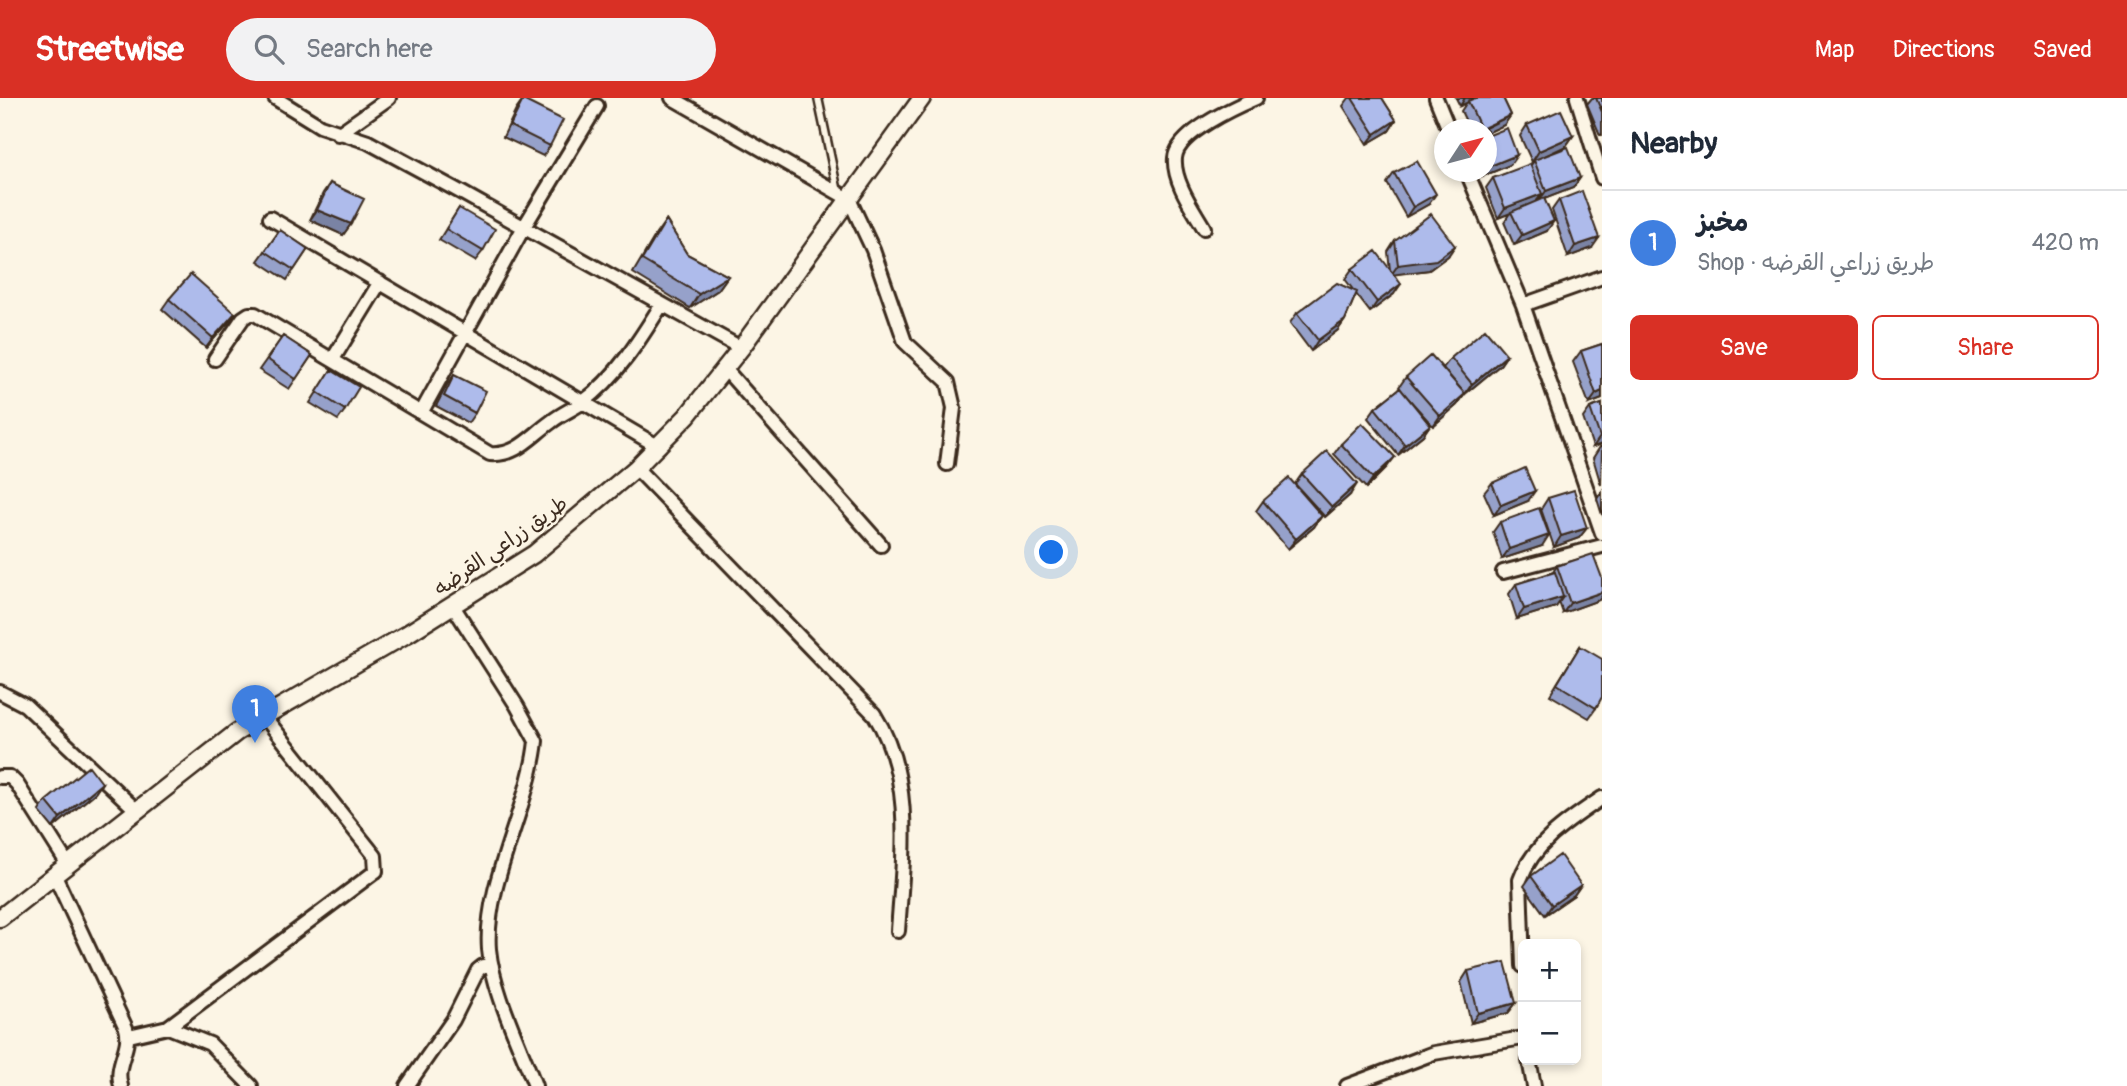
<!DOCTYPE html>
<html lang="en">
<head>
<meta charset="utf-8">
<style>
  :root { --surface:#fff; --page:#f2f2f3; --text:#1f2937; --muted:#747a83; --line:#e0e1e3; --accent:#d93025 }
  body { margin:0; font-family:Pangolin,"Playpen Sans Arabic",sans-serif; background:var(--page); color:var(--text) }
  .controls { position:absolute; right:21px; bottom:21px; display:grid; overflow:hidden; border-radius:10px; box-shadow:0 4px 10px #0003 }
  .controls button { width:63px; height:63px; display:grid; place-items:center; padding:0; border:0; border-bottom:2px solid var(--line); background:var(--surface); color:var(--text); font:35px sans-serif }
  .compass { position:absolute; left:1434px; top:21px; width:63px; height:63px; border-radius:50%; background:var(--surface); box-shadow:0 4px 10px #0003; rotate:54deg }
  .you { position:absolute; left:1052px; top:455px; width:24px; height:24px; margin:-18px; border:5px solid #fff; border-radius:50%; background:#1a73e8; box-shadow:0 0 0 10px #1a73e833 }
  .badge { display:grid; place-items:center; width:46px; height:46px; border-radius:50%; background:var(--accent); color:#fff; font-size:23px; font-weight:700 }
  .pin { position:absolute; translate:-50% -58px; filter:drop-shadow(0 2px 4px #0008) }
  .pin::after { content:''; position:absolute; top:37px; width:24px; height:21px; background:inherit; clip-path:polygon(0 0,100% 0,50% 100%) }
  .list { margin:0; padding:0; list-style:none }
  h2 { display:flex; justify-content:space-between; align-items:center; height:91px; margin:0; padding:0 28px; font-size:30px }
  h2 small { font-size:23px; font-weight:400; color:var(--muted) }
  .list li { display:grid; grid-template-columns:46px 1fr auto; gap:21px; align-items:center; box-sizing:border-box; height:105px; padding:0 28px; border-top:2px solid var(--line) }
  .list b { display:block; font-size:26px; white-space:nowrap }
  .list p { margin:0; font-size:23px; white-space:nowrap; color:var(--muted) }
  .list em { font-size:23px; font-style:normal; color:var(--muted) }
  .actions { display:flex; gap:14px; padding:21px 28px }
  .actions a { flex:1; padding:16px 0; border:2px solid var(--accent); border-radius:10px; text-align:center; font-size:24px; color:var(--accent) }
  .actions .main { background:var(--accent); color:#fff }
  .icon { flex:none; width:38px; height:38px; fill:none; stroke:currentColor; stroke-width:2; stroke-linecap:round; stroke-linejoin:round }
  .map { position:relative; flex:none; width:1602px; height:988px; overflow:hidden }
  header { display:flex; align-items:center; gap:42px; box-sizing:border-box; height:98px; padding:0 35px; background:var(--accent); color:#fff }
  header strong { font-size:33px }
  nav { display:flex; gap:38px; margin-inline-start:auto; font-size:24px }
  .search { width:490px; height:63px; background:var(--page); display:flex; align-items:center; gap:18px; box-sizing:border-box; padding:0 24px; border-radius:38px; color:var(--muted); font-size:26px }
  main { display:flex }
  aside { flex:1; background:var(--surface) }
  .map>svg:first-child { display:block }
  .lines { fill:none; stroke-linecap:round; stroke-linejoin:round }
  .service-casing { stroke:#3b2a1e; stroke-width:11 }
  .minor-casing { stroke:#3b2a1e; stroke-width:18 }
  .secondary-casing { stroke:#3b2a1e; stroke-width:21 }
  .service { stroke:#fcf5e5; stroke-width:6 }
  .minor { stroke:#fcf5e5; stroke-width:12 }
  .secondary { stroke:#fcf5e5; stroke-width:16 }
  .wall { fill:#96a1ca; stroke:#3b2a1e; stroke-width:2 }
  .shaded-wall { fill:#7a83a4; stroke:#3b2a1e; stroke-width:2 }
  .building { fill:#aebbeb; stroke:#3b2a1e; stroke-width:2 }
  .labels { text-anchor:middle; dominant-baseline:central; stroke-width:5; stroke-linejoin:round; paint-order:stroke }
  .street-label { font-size:21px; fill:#3b2a1e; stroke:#fcf5e5 }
</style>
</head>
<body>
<header>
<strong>Streetwise</strong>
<div class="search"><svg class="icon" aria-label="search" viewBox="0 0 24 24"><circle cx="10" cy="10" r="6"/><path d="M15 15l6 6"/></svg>Search here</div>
<nav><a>Map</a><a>Directions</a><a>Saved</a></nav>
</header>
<main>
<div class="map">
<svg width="1602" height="988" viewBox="0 0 1602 988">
  <rect width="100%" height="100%" fill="#fcf5e5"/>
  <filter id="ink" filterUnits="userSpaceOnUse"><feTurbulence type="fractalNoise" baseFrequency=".0143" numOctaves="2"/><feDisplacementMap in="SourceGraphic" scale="14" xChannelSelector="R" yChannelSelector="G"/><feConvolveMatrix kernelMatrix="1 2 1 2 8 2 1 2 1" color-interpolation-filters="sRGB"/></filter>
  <g filter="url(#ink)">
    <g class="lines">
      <g class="service-casing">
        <path id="service" d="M818 0 838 94"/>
      </g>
      <g class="minor-casing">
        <path id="minor" d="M275 0 320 28 368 44 455 91 741 250
          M672 0 849 101 873 152 905 244 948 284 954 310 947 366
          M1436 0 1449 32
          M1577 0 1602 80
          M338 36 389 0
          M1467 74 1523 207 1602 435
          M270 120 659 349
          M1204 130C1193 111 1173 83 1175 60 1177 35 1235 9 1256 0
          M1523 207 1602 179
          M215 261 243 220 249 216H255L490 356C517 358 531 338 551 324 561 316 573 311 583 304 616 280 641 240 662 206
          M333 261 380 184
          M725 271 881 447
          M421 315 524 129 597 8
          M636 370 874 616C915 680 903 761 898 833
          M1503 474 1602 448
          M453 508 517 608 536 643C529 710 484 786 489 851 493 894 520 947 535 988
          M0 594 25 607 135 711
          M0 679H10L17 686 67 765
          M54 776 126 930C132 950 114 966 121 988
          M1523 868 1520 782C1533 745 1571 721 1602 700
          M168 929 210 946 251 988
          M129 938 168 929 376 773 375 758 263 617
          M1529 962 1534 988
          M407 988 453 922 478 872 483 868H492
          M1347 988 1434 955 1523 940"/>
      </g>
      <g class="secondary-casing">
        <path id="secondary" d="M0 820 237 634 407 536 534 456 636 370 687 318 741 250 922 0"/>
      </g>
      <use href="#service" class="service"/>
      <use href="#minor" class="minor"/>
      <use href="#secondary" class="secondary"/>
    </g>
    <path class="wall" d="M1349 0H1382L1396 22 1389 33 1367 46 1343 8Z
      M1456 0H1503L1511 17 1504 27 1487 35V32H1470L1461 13 1467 4 1460 8Z
      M1592 0H1602V37H1600L1587 6Z
      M523 2 550 48 543 58 503 39 516 12Z
      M1527 27 1573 38 1566 48 1541 59 1580 80 1573 90 1544 101 1547 133 1514 147 1504 124 1510 115 1498 120 1486 90 1493 80 1531 67 1534 63 1532 64 1520 38Z
      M1487 38 1510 67 1483 78 1481 74H1487Z
      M1394 75 1429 106 1406 119 1387 85Z
      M330 85 351 126 343 137 310 122 323 95Z
      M1559 102 1592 150 1568 159 1552 112Z
      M459 110 483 153 475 163 439 142Z
      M666 122 687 156 728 178 718 192 690 210 633 175 656 136Z
      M280 132 308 151 287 182 258 163Z
      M1395 143 1448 158 1429 172 1394 176V196L1370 214 1356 196 1345 222 1338 232 1311 253 1290 225 1297 215 1354 193 1345 181 1352 171 1390 172 1388 154Z
      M169 201 235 215 228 225 206 250 162 211Z
      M283 238 312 257 289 291 259 272Z
      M1602 246V301L1589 306 1573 264 1581 253Z
      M1507 257 1500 267 1465 296 1443 270 1451 260Z
      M331 272 345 312 338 322 310 305Z
      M454 277 475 315 468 325 436 308 447 287Z
      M1406 279 1465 296 1457 307 1433 328 1408 300 1430 327 1423 337 1398 357 1368 320 1375 310 1400 290 1399 289Z
      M1602 306V346L1593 349 1583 320 1590 310Z
      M1341 346 1387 369 1366 390 1334 356Z
      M1600 349H1602L1601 387 1593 360Z
      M1302 376 1350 397 1325 419 1295 386Z
      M1492 385 1528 403 1494 417 1484 395Z
      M1602 393V417L1597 401Z
      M1548 400 1587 430 1579 440 1554 449 1541 411Z
      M1263 403 1314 429 1288 451 1256 413Z
      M1500 424 1542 448 1502 461 1493 434Z
      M1557 468 1602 480V498L1599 502 1563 515 1559 504 1556 509 1517 521 1509 496 1516 486 1553 474Z
      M1580 548 1596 610 1589 620 1550 597Z
      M102 685 95 695 53 730 39 713 46 703Z
      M1531 778 1581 787 1574 797 1545 817 1524 788Z
      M1468 873 1516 905 1508 915 1471 925 1461 884Z"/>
    <path class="shaded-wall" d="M1465 0H1477L1460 8Z
      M1511 17 1504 27 1487 35V32H1481Z
      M1396 22 1389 33 1367 46 1375 36Z
      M1573 38 1566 48 1532 64 1539 53Z
      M1517 57 1510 67 1483 78 1490 68Z
      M1580 80 1573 90 1539 103 1546 93Z
      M1436 96 1429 106 1406 119 1413 109Z
      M1542 96 1534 106 1498 120 1505 110Z
      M317 112 351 126 343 137 310 122Z
      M1554 123 1547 133 1514 147 1522 137Z
      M1599 140 1592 150 1568 159 1575 148Z
      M1455 148 1448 158 1429 172 1391 177 1398 167Z
      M728 178 718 192 690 210 699 196Z
      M1401 186 1394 196 1370 214 1377 204Z
      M235 215 228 225 206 250 213 240Z
      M1345 222 1338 232 1311 253 1318 242Z
      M1507 257 1500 267 1465 296 1472 286Z
      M1602 293V301L1589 306 1596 296Z
      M1465 296 1457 307 1433 328 1440 318Z
      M1430 327 1423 337 1398 357 1405 347Z
      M1602 338V346L1593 349 1600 339Z
      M1395 359 1387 369 1366 390 1373 380Z
      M1357 386 1350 397 1325 419 1332 409Z
      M1535 393 1528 403 1494 417 1501 407Z
      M1322 418 1314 429 1288 451 1296 441Z
      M1587 430 1579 440 1554 449 1561 438Z
      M1549 437 1542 448 1502 461 1509 451Z
      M1602 494V498L1599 502 1563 515 1570 505Z
      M1563 499 1556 509 1517 521 1524 511Z
      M102 685 95 695 53 730 60 720Z
      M1581 787 1574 797 1545 817 1552 807Z
      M1516 905 1508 915 1471 925 1478 915Z"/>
    <path class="building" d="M1352 0H1382L1396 22 1375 36Z
      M1475 0H1503L1511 17 1481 31 1468 3Z
      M1596 0H1602V14Z
      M523 2 563 22 550 48 510 28Z
      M1561 12 1573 38 1539 53 1527 27Z
      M1507 30 1517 57 1490 68 1487 59V38Z
      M1568 49 1580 80 1546 93 1534 62Z
      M1417 63 1436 96 1413 109 1394 75Z
      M1530 66 1542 96 1505 110 1493 80Z
      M330 85 364 101 351 126 317 112Z
      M1582 93 1599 140 1575 148 1559 102Z
      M1544 100 1554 123 1522 137 1511 114Z
      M459 110 495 131 483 153 446 131Z
      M1431 116 1455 148 1436 162 1398 167 1395 143Z
      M666 122 687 156 728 178 699 196 642 162Z
      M280 132 308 151 294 172 265 153Z
      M1376 153 1401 186 1377 204 1352 171Z
      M191 176 235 215 213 240 169 201Z
      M1337 185 1357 194 1345 222 1318 242 1297 215Z
      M1485 231 1507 257 1472 286 1451 260Z
      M283 238 312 257 296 281 267 261Z
      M1602 246V293L1596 296 1581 253Z
      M1431 257 1465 296 1440 318 1406 279Z
      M331 272 359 289 345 312 317 294Z
      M454 277 486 293 475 315 444 298Z
      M1400 290 1430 327 1405 347 1375 310Z
      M1602 306V338L1600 339 1590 310Z
      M1362 325 1395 359 1373 380 1341 346Z
      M1327 353 1357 386 1332 409 1302 376Z
      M1525 370 1535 393 1501 407 1492 385Z
      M1289 380 1322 418 1296 441 1263 403Z
      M1574 392 1587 430 1561 438 1548 400Z
      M1539 410 1549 437 1509 451 1500 424Z
      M1593 456 1602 480V494L1570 505 1557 468Z
      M1555 474 1563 499 1524 511 1516 486Z
      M1580 548 1602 561V599L1596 610 1557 586Z
      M89 668 102 685 60 720 46 703Z
      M1560 757 1581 787 1552 807 1531 778Z
      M1505 864 1516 905 1478 915 1468 873Z"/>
  </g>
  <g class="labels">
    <g class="street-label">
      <text transform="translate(501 448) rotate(-35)">طريق زراعي القرضه</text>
    </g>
  </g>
</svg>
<div class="controls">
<button>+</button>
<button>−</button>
</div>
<svg class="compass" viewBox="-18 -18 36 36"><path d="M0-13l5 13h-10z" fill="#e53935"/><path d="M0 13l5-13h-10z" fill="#747a83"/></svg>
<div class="you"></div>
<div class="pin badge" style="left:255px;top:645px;background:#3f7fe0">1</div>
</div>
<aside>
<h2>Nearby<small></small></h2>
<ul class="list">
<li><span class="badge" style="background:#3f7fe0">1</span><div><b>مخبز</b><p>Shop · طريق زراعي القرضه</p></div><em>420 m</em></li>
</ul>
<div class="actions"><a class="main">Save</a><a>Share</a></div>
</aside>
</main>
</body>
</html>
